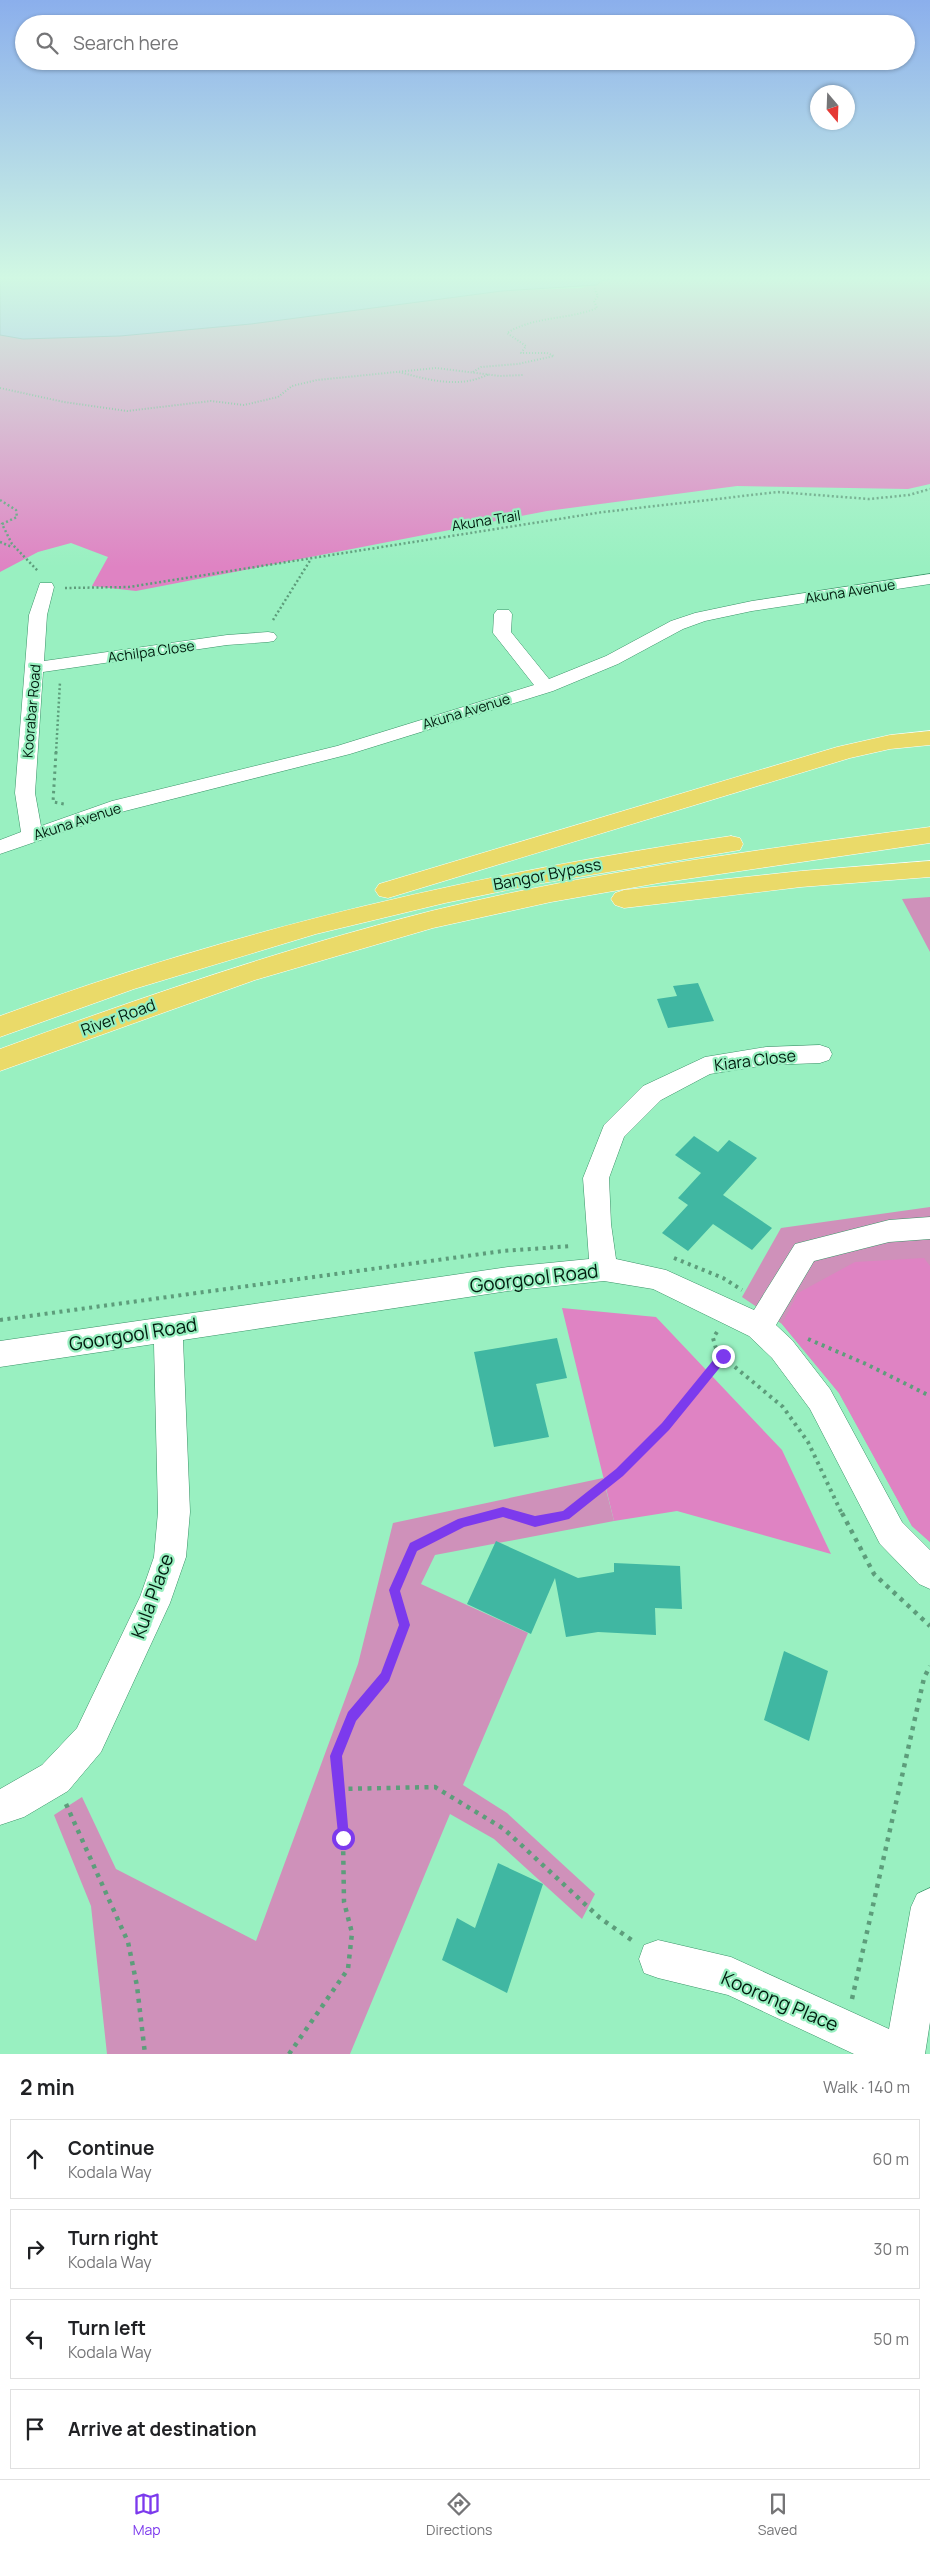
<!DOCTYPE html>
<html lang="en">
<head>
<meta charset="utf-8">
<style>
  :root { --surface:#fff; --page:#f2f2f2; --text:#202124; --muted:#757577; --line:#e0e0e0; --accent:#7c3aed }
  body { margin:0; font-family:Manrope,sans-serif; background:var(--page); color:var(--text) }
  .compass { position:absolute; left:810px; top:85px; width:45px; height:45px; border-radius:50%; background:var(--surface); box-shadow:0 1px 4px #0004; rotate:161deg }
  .stop { position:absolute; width:15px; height:15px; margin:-11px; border:4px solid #7c3aed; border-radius:50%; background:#fff }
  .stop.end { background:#7c3aed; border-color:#fff; box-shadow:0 1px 5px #0008 }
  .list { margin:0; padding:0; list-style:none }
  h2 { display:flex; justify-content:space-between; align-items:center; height:65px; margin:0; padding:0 20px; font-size:21px }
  h2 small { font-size:16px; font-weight:400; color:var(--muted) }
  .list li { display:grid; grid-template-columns:32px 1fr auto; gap:15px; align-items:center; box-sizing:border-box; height:80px; margin:0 10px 10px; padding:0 10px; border:1px solid var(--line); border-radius:0px }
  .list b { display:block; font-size:19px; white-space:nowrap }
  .list p { margin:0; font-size:16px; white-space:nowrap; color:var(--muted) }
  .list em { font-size:16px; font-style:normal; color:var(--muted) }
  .icon { flex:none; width:28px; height:28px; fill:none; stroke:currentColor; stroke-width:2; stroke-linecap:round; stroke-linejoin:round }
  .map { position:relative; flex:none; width:930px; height:2054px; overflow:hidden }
  .search { position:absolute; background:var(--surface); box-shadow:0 1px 4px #0004; left:15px; right:15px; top:15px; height:55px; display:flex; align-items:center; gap:12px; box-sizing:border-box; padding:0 18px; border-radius:28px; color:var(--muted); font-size:19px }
  .sheet { height:425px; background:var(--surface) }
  nav { display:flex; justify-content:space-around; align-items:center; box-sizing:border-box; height:70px; border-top:1px solid var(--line); background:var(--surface); font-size:14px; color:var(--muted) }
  nav a { display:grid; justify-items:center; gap:2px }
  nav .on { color:var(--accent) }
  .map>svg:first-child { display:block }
  .green { fill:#cf91ba }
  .forest { fill:#df83c3 }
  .water { fill:#a0a7f3; stroke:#707dae }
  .building { fill:#40b7a2 }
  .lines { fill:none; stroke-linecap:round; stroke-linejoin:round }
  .minor-casing { stroke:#3a9368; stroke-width:1 }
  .major-casing { stroke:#fff; stroke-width:1 }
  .path-far4 { stroke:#5d9d7b; stroke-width:2; stroke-dasharray:1 2; stroke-linecap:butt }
  .path-far3 { stroke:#5d9d7b; stroke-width:2.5; stroke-dasharray:2 2.5; stroke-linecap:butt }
  .path-far2 { stroke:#5d9d7b; stroke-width:3; stroke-dasharray:2.5 4; stroke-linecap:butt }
  .path-far1 { stroke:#5d9d7b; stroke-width:4; stroke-dasharray:3 4.5; stroke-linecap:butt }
  .path { stroke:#5d9d7b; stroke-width:4.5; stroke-dasharray:4 5.5; stroke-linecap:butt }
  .minor { fill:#fff; fill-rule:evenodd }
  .major { fill:#eada69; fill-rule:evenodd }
  .route { fill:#7c3aed }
  .labels { text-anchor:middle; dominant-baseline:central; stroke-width:4.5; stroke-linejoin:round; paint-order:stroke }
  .far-street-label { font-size:14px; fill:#011b0e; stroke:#99f0c1 }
  .street-label { font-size:16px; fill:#011b0e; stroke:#99f0c1 }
  .near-street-label { font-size:19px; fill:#011b0e; stroke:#99f0c1 }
</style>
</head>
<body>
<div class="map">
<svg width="930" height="2054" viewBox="0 0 930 2054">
  <rect width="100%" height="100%" fill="#99f0c1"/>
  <path class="green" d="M930 897V952L902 899Z
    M930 1207V1542L912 1526 839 1393 782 1324 742 1297 781 1228Z
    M603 1478 614 1521 435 1555 421 1584 528 1633 463 1785 507 1813 595 1894 582 1919 494 1839 450 1814 350 2054H107L91 1906 54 1815 82 1797 116 1869 256 1941 358 1664 393 1523Z"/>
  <path class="forest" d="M611 279H930V484L908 489 737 486 547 511 136 591 92 586 108 557 71 543 38 552 0 572V335L23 339 120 336 251 324 502 291 581 288Z
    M924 1258 930 1266V1542L912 1526 839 1393 782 1324 798 1293 855 1262Z
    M562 1308 656 1317 782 1450 831 1554 677 1511 614 1521Z"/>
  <path class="water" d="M0 279H611L601 281 597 285 502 291 251 324 120 336 23 339 0 335Z"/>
  <path class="building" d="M698 983 714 1021 668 1028 657 999 677 996 673 986Z
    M694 1136 718 1152 729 1140 757 1158 723 1195 772 1228 752 1250 713 1224 688 1251 662 1233 688 1205 678 1198 701 1173 675 1155Z
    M557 1338 567 1378 536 1384 549 1437 494 1447 474 1352Z
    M496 1541 578 1578 614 1572V1563L680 1566 682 1609 655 1608 656 1635 598 1632 566 1637 555 1578 531 1634 467 1604Z
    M784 1651 828 1671 809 1741 764 1720Z
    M498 1863 543 1884 507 1993 442 1960 457 1918 475 1928Z"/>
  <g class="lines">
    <g class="minor-casing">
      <path id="minor" d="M930 574V584L752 611 705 621 683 629 618 664 553 691 350 754 125 811 0 854V840L21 832 15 793 29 615 40 583H52L54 587 47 615 44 661 227 635 268 632 274 633 277 637 274 641 268 642 227 645 43 672 35 793 41 826 112 801 337 746 534 685 493 633 494 614 497 610H509L512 614 511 632 549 679 606 656 671 621 695 613 752 601Z
        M820 1045 829 1048 832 1054 829 1060 820 1063 766 1065 710 1074 661 1100 624 1137 609 1178 611 1224 616 1259 666 1270 754 1310 795 1244 889 1220 930 1217V1239L889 1242 814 1261 776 1325 792 1340 830 1389 902 1522 930 1550V1589L919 1584 880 1544 810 1409 772 1358 749 1336 653 1289 604 1281 508 1291 183 1340 190 1512 186 1557 170 1603 101 1752 68 1791 24 1817 0 1825V1789L42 1765 77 1728 140 1597 154 1557 158 1512 154 1344 0 1367V1341L508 1267 589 1259 583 1178 604 1125 643 1086 705 1057 766 1047Z
        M930 1888V2022L925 2054H854L728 1995 658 1978 644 1973 639 1959 644 1945 658 1940 731 1957 889 2029 911 1907 917 1894Z"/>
    </g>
    <g class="major-casing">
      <path id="major" d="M930 731V745L890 749 850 758 388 898 379 896 375 890 379 884 837 747 890 735Z
        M930 827V843L659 883 551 902 433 928 255 980 0 1071V1049C142 997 285 948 431 911 595 871 763 849 930 827Z
        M731 836 740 838 743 844 740 850 537 884 445 903 316 934 134 989 0 1037V1016C239 928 480 873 731 836Z
        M930 861V877L801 887 624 908 615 905 611 899 615 893 624 890 801 871Z"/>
    </g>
    <path class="path-far4" d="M399 372C429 380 460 389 489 374
      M473 372 481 367 518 364 554 356 547 353H521L526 346 507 333C534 316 568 320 597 308L594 301 598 296 594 288
      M0 388 64 402 127 411 211 401 244 405 278 397 292 386 317 380 436 368 500 376 524 375"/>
    <path class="path-far3" d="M0 500 16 510 17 517 2 524 12 544 38 571
      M0 542 12 547
      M65 588 129 587 603 512 778 492 869 499 909 495 930 489
      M273 620 311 559
      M56 753 60 682"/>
    <path class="path-far2" d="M56 752 53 802 64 804"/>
    <path class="path-far1" d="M674 1258 723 1278 742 1290
      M0 1320 503 1251 572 1246
      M717 1332 713 1338 717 1352 783 1407 808 1442 842 1514
      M808 1339 866 1364 930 1396
      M493 1514 503 1512 511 1514
      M566 1514 619 1473 665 1426 723 1357"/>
    <path class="path" d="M507 1513 535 1522 567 1513
      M842 1513 874 1574 930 1626
      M339 1789 435 1787 504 1829 600 1918 633 1941
      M66 1804 128 1942 137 1986 145 2054
      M852 1999 924 1678 930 1666
      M289 2054 348 1969 352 1933 344 1902 343 1838 336 1756 352 1716 385 1676 405 1625 394 1590 413 1547 462 1522 498 1513"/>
    <use href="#minor" class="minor"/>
    <use href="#major" class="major"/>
  </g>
  <linearGradient id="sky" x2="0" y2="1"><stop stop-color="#8bafec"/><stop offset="0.49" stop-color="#d1f8e3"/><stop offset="1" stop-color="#d1f8e3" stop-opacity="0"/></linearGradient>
  <rect width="930" height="567" fill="url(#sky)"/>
  <path class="route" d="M723 1352 728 1356 726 1360 669 1430 623 1476 569 1519 535 1527 503 1517 464 1527 417 1551 400 1591 410 1625 389 1681 356 1721 342 1756 349 1838 348 1843 343 1845 339 1843 330 1756 348 1712 381 1673 399 1625 389 1590 410 1543 458 1519 503 1507 535 1516 563 1511 616 1469 662 1423 719 1353Z"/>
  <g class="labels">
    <g class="far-street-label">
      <text transform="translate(486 520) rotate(-9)">Akuna Trail</text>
      <text transform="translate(850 591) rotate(-9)">Akuna Avenue</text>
      <text transform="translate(151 651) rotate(-8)">Achilpa Close</text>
      <text transform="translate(31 711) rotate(-85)">Koorabar Road</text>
      <text transform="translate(466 711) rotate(-17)">Akuna Avenue</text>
      <text transform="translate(77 821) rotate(-18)">Akuna Avenue</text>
    </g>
    <g class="street-label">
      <text transform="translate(547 874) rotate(-11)">Bangor Bypass</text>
      <text transform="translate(118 1017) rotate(-20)">River Road</text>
      <text transform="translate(755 1060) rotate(-7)">Kiara Close</text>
    </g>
    <g class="near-street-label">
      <text transform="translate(534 1278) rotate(-7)">Goorgool Road</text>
      <text transform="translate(133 1334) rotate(-9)">Goorgool Road</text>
      <text transform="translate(152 1596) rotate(-70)">Kula Place</text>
      <text transform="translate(780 2001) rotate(23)">Koorong Place</text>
    </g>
  </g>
</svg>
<svg class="compass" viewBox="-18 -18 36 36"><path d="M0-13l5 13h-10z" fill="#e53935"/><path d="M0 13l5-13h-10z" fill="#757577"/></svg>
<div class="stop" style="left:343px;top:1838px"></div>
<div class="stop end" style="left:723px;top:1356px"></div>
<div class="search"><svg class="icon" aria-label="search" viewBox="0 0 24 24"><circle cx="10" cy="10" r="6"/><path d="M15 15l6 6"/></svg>Search here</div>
</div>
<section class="sheet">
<h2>2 min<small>Walk · 140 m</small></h2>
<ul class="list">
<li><svg class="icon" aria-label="ahead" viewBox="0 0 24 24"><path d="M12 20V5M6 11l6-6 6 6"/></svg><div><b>Continue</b><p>Kodala Way</p></div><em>60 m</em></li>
<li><svg class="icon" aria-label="right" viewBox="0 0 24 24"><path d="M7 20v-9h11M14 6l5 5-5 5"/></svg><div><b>Turn right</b><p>Kodala Way</p></div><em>30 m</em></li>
<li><svg class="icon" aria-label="left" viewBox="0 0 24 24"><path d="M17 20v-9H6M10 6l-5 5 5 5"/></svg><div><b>Turn left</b><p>Kodala Way</p></div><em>50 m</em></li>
<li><svg class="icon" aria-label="arrive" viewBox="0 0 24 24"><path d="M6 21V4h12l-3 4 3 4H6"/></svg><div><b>Arrive at destination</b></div></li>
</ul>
</section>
<nav>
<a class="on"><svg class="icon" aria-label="map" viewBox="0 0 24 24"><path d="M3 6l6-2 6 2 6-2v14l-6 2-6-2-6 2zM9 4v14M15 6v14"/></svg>Map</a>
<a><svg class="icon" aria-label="directions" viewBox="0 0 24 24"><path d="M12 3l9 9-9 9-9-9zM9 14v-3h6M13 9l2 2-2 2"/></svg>Directions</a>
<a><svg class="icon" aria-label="saved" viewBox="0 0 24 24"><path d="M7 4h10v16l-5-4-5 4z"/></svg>Saved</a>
</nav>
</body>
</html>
